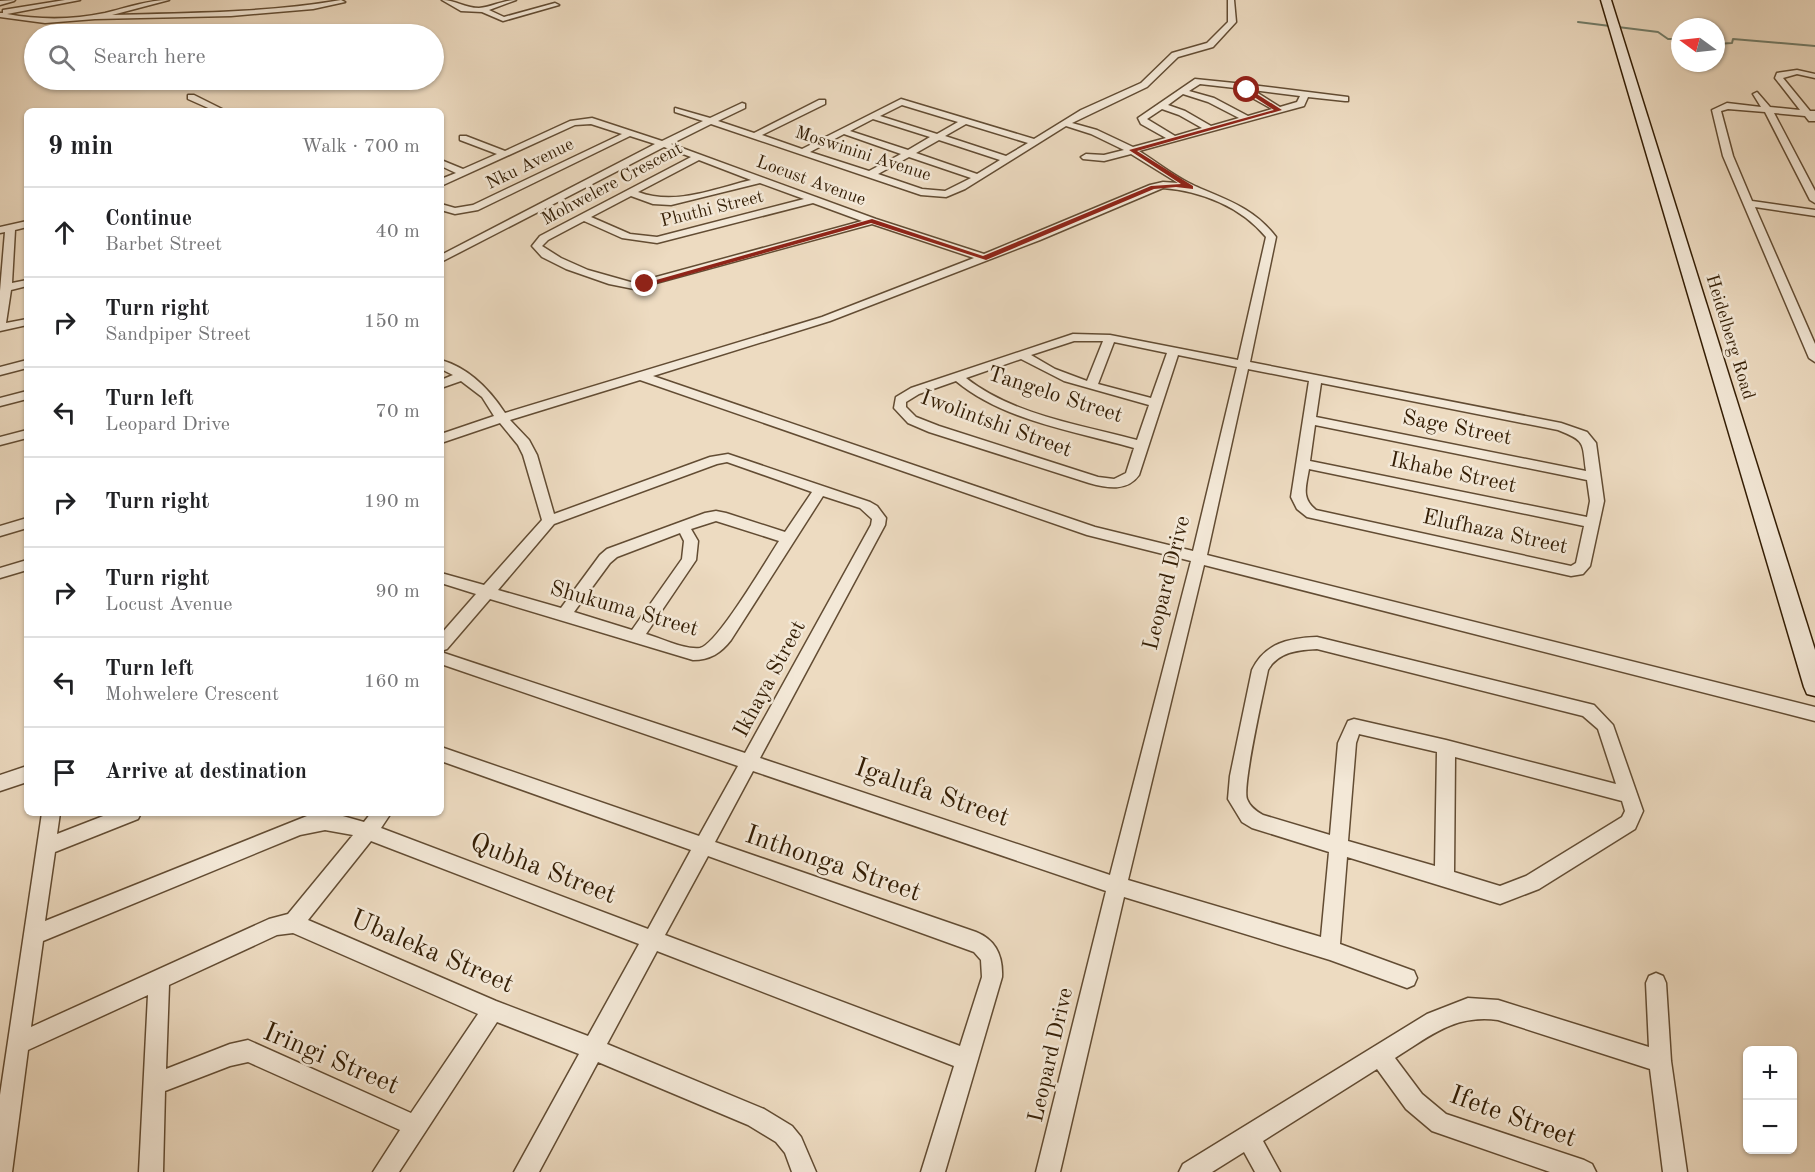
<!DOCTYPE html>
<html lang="en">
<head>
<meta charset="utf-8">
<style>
  :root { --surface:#fff; --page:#f6f6f6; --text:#202124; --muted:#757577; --line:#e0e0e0 }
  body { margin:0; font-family:"Old Standard TT",serif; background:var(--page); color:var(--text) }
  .controls { position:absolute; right:18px; bottom:18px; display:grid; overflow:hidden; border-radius:9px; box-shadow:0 2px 4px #0004 }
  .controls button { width:54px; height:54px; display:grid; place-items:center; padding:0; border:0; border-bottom:2px solid var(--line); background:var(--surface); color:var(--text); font:30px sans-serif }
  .compass { position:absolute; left:1671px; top:18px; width:54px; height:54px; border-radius:50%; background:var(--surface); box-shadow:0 2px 4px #0004; rotate:285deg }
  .stop { position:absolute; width:18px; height:18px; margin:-14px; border:4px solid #8f2418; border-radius:50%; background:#fff }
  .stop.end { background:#8f2418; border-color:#fff; box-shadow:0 2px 6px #0008 }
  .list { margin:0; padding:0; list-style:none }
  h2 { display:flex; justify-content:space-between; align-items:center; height:78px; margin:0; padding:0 24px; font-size:26px }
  h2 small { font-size:20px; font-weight:400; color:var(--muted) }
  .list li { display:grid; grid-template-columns:39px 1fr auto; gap:18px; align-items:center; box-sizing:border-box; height:90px; padding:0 24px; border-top:2px solid var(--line) }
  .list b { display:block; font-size:22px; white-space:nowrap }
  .list p { margin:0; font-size:20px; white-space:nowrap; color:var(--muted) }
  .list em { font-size:20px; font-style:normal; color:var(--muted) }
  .icon { flex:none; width:33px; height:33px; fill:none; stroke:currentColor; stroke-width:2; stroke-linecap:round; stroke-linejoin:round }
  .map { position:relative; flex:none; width:1815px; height:1172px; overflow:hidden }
  .search { position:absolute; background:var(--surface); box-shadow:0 2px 4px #0004; left:24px; top:24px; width:420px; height:66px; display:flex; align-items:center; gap:15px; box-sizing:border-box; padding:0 21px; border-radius:33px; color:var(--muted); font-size:22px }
  .panel { position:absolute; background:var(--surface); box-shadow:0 2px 4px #0004; left:24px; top:108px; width:420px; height:708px; border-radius:9px }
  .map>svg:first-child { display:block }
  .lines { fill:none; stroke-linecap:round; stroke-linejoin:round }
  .stream { stroke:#717c69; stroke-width:2 }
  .street-casing { stroke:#624c33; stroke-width:3 }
  .secondary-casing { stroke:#331d04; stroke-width:3 }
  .street { fill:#f3e8d7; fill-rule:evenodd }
  .secondary { fill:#f3e8d7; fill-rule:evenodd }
  .route { fill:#8f2418 }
  .labels { text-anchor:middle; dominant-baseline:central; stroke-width:5; stroke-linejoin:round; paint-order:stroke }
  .far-street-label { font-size:18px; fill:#331d04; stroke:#f3e8d7 }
  .street-label { font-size:22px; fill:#331d04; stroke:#f3e8d7 }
  .near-street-label { font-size:27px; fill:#331d04; stroke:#f3e8d7 }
</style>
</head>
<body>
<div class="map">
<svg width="1815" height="1172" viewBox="0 0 1815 1172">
  <rect width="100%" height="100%" fill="#eddbc1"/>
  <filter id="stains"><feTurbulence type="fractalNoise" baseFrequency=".00333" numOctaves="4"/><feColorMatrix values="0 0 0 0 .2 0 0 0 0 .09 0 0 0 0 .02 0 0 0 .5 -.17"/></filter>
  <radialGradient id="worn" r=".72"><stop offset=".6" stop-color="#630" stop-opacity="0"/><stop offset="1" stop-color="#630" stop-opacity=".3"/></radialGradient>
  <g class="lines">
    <path class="stream" d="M1578 22 1658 32 1668 39H1680
      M1716 44 1732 43 1733 39 1815 46"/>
    <g class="street-casing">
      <path id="street" d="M15 0 14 1 0 5V1Z
        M65 0H80L7 14C40 20 72 20 105 13 126 8 148 0 169 0L112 15C189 13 266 13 341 0L345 2 313 9 231 16 95 19 45 23 0 17V13H3V10Z
        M442 0C455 0 465 8 479 8 492 7 503 0 516 0L489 10 504 17 555 3 559 5 503 21 482 12 461 11Z
        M1228 0H1234L1236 22 1213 47 1178 57 1147 87 1072 123 1097 130 1133 147 1166 138 1141 124 1138 118 1195 79 1244 84 1247 83 1251 85 1348 97V101H1345L1308 97 1304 106 1139 151C1157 162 1175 177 1195 186 1227 200 1254 208 1276 237L1250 362 1561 423 1587 432 1596 443 1604 501 1590 566 1583 574 1571 576 1307 517 1297 509 1291 497 1309 381 1248 369 1207 555 1815 707V721L1204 565 1128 880 1321 937 1329 852 1252 828 1242 822 1228 799 1230 776 1252 670C1265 643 1289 638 1317 637L1594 705 1613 725 1643 811 1635 829 1539 889 1500 904 1347 857 1340 944 1414 971 1417 978 1414 985 1407 988 1330 960 1124 897 1060 1172H1036L1106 891 753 771 715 842 976 932C996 940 1003 956 1002 977L945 1172H921L954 1066 657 951 607 1044 764 1109 792 1126 801 1137 816 1172H792L785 1153 776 1142 748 1125 598 1062 539 1172H514L579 1054 497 1022 399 1172H373L400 1130 248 1062 230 1066 165 1091 163 1172H139L148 995 28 1050 12 1172H0V1095L42 813H60L57 834 111 813H141L138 819 55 852 45 921 307 816 332 813 364 822 371 813H391L381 828 648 929 691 850 441 761V747L699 836 738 766 441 664V652L745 753 871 525 872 519 860 508 823 496 731 640C721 653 710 660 693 660L490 599 447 649 441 651V634L476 594 441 583V573L484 585 542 520 523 455 518 445 500 423 441 443V434L494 416 482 397 461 381 441 388V380L453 375 441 369V360C469 368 490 390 505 413L822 317 974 258 872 224 634 289 609 284 566 269 542 257 532 246 540 236 691 157 664 147 441 262V255L655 144 630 136 478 210 455 214 441 210V204L455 208 473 205 622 134 591 124 575 125 441 186V179L456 173 441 166V160L463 169 497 154 460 140V136H466L505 151 570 121 592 118 662 141 703 121 675 112V108L710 118 742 103 745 104V108L718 121 754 133 819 100H825V104L762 135 802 149 901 99 1034 139 1081 110 1141 83 1172 53 1207 43 1228 22ZM1200 84 1244 89 1247 95 1272 109 1248 116 1214 98 1189 91ZM1253 90 1300 96 1297 102 1280 107ZM1183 94 1208 102 1239 118 1211 126 1185 111 1168 105ZM902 105 958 122 937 134 880 116ZM1162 109 1179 115 1202 128 1175 136 1147 119ZM873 119 930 137 908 150 850 131ZM711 124 921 195 946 197 965 189 1066 126 1091 134 1124 150 1104 155 1086 154 1081 157 1083 159 1104 161 1131 154 1178 183 1163 182 1150 185 984 254 876 219 671 144ZM966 124 1028 143 1006 156 945 136ZM844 134 901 154 869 171 810 152ZM939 140 1000 160 977 174 916 153ZM909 157 971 178 945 191 922 189 878 174ZM699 160 751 180C714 189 675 206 638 192ZM760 183 804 199 657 237 630 234 591 217 631 196 653 204 671 205ZM1163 188C1202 191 1241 207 1266 237L1238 360 1110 335 1073 334 911 388 896 397 894 408 908 423 929 432 1089 483C1107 488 1127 492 1139 475L1178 355 1237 367 1193 551 1095 527 653 376 830 321 1040 240ZM813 203 862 221 634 283 588 270 561 258 542 246 548 240 584 221 622 238 657 243ZM1074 341H1103L1087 381 1055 369 1031 355ZM1114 342 1167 353 1151 398 1098 384ZM1021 359 1064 381 1149 405 1137 440C1081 425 1013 415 966 378ZM640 380 1087 535 1191 561 1110 875 760 758 885 525 886 518 877 506 870 502 728 454 710 457 554 514 537 455 529 440 510 420ZM956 381C1004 421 1075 431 1134 448L1126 473 1114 479 1098 477 939 426 916 417 906 407V402L919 394ZM1321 383 1558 430C1586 441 1582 442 1586 471L1316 417ZM1315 425 1587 480 1590 501 1587 517 1310 461ZM727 462 812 492 785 532 726 513 716 511 705 513 607 549 600 555 561 608 498 590 554 524 717 464ZM1309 469 1584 526 1576 563 1571 566 1316 510C1301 498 1306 487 1309 469ZM716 521 779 541C767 559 717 645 700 648 684 650 661 638 646 634L696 560 698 541 691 529ZM680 533 684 541 682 559 632 630 574 612 610 563 617 557ZM1317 649 1583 716 1598 729 1616 784 1446 740 1354 719 1348 721 1338 743 1330 835 1263 815C1256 811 1250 807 1247 799 1242 786 1264 690 1268 670 1278 652 1298 650 1317 649ZM1359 734 1437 752 1435 866 1348 841 1356 743ZM1455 757 1622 801 1625 811 1622 817 1526 876 1500 886 1454 872ZM325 830 353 835 288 914 269 919 31 1027 43 941 300 835ZM371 841 639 944 588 1036 496 1001 308 920ZM708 856 974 952 981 960 982 977 960 1046 665 935ZM293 933 478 1014 411 1113 248 1040 230 1044 166 1069 169 985 277 935Z
        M1797 70 1815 74V78L1797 74 1783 78 1810 111H1815V121H1809L1805 116 1774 113 1815 191V203L1810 200 1765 112 1728 109 1721 111 1733 156 1752 201 1815 210V216L1755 207 1815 344V362L1809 358 1723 156 1712 110 1727 103 1761 107 1753 94 1757 92 1770 107 1800 110 1775 78 1777 73Z
        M188 95H194L226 111H215L188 99Z
        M27 221V227L15 230 12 283 27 280V286L11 290 6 323 27 319V325L0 331V291L5 232 0 233V227Z
        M27 360V368L0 375V367Z
        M27 391V399L0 406V398Z
        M27 430V438L0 445V437Z
        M27 518V528L0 536V526Z
        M27 560V570L0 578V568Z
        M27 766V782L0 791V775Z
        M1656 973 1663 976 1666 983 1671 1061 1687 1172H1663L1650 1069 1498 1020C1455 1014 1430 1036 1395 1058L1422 1094 1446 1114 1584 1160 1592 1164 1596 1172H1550L1432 1131 1406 1109 1377 1069 1263 1141 1280 1172H1255L1244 1152 1212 1172H1179L1183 1164 1427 1014 1468 998 1498 1000 1649 1047 1646 983 1649 976Z"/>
    </g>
    <g class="secondary-casing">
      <path id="secondary" d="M1601 0H1611L1815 650V696L1807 694 1804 687Z"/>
    </g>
    <use href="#street" class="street"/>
    <use href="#secondary" class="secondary"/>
  </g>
  <path class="route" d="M1245 89H1249L1282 110 1137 151 1193 186V189L1176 187 1154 189 986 260 871 223 648 286 642 284 872 219 983 256 1151 186 1181 184 1129 150 1274 110 1245 91Z"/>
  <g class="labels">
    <g class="far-street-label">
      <text transform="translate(863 154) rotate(18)">Moswinini Avenue</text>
      <text transform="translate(530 164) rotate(-26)">Nku Avenue</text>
      <text transform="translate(811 181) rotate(20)">Locust Avenue</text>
      <text transform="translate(612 184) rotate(-28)">Mohwelere Crescent</text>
      <text transform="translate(712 209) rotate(-14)">Phuthi Street</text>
      <text transform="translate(1730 337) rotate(73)">Heidelberg Road</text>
    </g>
    <g class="street-label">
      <text transform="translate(1055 395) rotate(18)">Tangelo Street</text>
      <text transform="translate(996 424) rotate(20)">Iwolintshi Street</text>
      <text transform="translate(1457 428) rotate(11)">Sage Street</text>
      <text transform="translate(1453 473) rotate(12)">Ikhabe Street</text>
      <text transform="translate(1495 532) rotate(12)">Elufhaza Street</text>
      <text transform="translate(1167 583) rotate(-76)">Leopard Drive</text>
      <text transform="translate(624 609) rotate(16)">Shukuma Street</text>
      <text transform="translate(770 679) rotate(-62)">Ikhaya Street</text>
      <text transform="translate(1051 1055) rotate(-77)">Leopard Drive</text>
    </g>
    <g class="near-street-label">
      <text transform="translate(932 793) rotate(19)">Igalufa Street</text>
      <text transform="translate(833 864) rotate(19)">Inthonga Street</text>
      <text transform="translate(543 869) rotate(21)">Qubha Street</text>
      <text transform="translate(432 952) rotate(23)">Ubaleka Street</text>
      <text transform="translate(331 1059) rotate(23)">Iringi Street</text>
      <text transform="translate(1513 1117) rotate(20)">Ifete Street</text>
    </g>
  </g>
  <rect width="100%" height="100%" filter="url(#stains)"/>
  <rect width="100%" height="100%" fill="url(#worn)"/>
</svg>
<div class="controls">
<button>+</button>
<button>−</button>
</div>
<svg class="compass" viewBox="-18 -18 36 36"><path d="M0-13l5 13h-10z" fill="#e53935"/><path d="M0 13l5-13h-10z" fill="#757577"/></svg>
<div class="stop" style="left:1247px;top:90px"></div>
<div class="stop end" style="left:645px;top:284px"></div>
<div class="search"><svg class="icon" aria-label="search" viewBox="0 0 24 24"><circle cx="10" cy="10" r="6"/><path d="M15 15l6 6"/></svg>Search here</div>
<section class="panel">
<h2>9 min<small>Walk · 700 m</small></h2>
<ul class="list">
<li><svg class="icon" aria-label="ahead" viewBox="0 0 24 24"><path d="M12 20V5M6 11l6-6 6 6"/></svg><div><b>Continue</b><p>Barbet Street</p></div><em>40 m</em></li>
<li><svg class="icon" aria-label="right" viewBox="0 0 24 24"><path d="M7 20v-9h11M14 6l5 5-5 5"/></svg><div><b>Turn right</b><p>Sandpiper Street</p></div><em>150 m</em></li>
<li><svg class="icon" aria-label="left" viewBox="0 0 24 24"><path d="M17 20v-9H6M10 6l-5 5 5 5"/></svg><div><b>Turn left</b><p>Leopard Drive</p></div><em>70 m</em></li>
<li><svg class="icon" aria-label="right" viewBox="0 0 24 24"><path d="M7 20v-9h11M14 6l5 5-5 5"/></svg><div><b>Turn right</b></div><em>190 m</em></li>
<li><svg class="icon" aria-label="right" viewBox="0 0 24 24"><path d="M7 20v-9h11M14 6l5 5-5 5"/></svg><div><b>Turn right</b><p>Locust Avenue</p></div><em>90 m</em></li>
<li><svg class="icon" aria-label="left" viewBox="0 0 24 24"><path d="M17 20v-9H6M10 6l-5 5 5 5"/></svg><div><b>Turn left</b><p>Mohwelere Crescent</p></div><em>160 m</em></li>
<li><svg class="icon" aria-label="arrive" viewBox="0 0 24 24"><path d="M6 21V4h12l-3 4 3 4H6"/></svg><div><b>Arrive at destination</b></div></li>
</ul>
</section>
</div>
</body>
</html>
